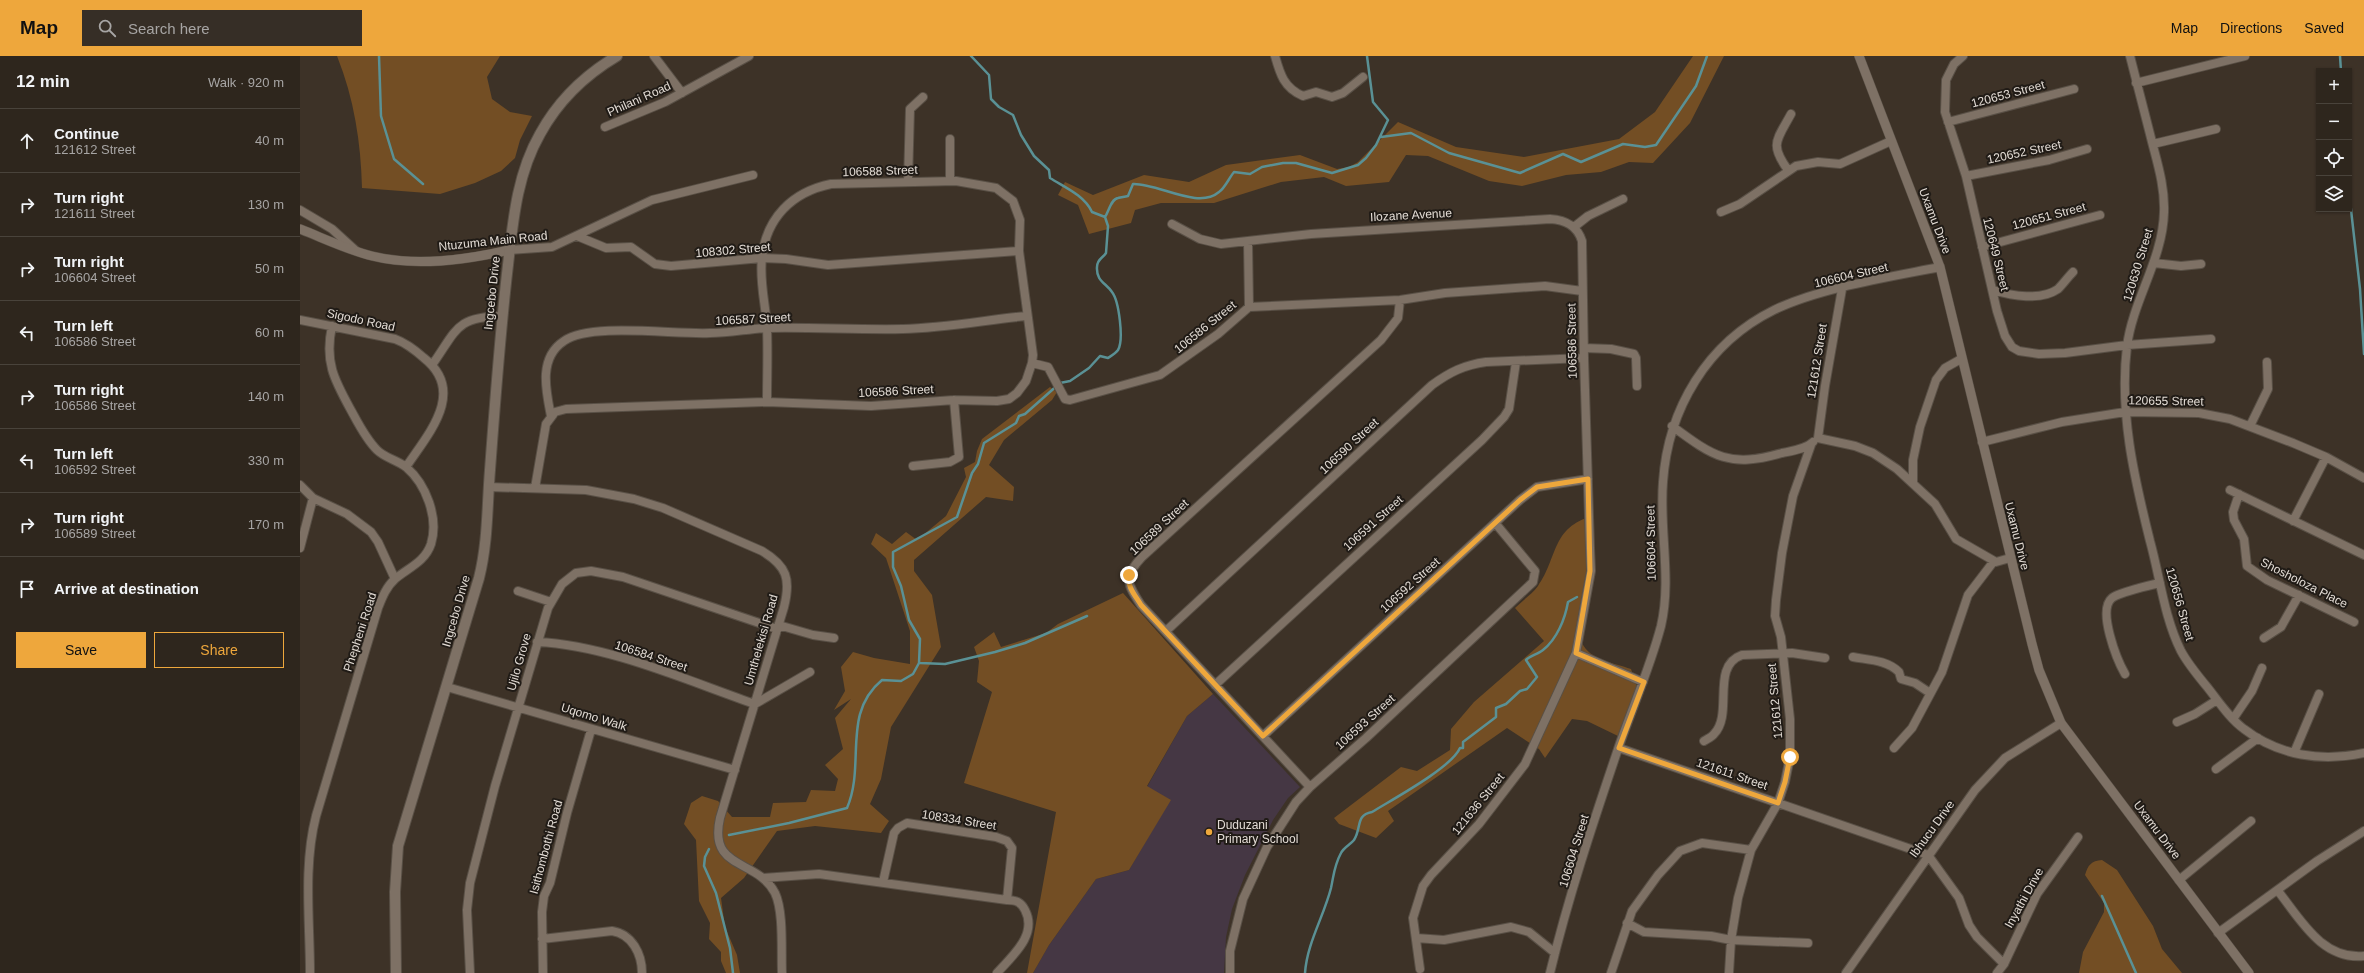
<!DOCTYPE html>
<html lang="en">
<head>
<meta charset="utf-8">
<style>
  :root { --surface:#2e261d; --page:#362e26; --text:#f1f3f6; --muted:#a7a5a4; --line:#49433b; --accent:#eea73c }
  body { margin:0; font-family:Arial,sans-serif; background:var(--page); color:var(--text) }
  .controls { position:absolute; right:12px; top:12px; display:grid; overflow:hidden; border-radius:0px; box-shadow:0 1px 3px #0004 }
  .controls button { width:36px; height:36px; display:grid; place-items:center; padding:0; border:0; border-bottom:1px solid var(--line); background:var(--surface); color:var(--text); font:20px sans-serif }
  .stop { position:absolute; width:12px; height:12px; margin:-9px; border:3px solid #eea73c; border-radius:50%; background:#fff }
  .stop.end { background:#eea73c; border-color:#fff; box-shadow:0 1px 4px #0008 }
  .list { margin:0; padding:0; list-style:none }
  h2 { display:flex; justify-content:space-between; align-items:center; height:52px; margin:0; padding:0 16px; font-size:17px }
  h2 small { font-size:13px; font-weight:400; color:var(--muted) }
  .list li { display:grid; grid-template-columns:26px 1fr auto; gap:12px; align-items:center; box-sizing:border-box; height:64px; padding:0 16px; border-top:1px solid var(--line) }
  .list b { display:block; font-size:15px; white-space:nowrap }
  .list p { margin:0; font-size:13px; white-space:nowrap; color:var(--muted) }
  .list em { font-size:13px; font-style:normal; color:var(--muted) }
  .actions { display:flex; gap:8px; padding:12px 16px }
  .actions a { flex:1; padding:9px 0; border:1px solid var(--accent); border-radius:0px; text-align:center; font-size:14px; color:var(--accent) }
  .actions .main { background:var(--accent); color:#111 }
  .icon { flex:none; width:22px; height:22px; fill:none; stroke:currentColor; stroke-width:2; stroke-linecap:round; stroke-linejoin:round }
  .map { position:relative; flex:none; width:2064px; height:917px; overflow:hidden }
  header { display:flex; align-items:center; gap:24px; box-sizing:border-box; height:56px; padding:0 20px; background:var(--accent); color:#111 }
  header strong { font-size:19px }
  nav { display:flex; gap:22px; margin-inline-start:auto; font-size:14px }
  .search { width:280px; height:36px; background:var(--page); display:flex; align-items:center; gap:10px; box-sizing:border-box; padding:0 14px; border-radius:0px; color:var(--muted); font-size:15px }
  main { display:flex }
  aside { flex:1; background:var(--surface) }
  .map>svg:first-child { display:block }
  .education { fill:#453744 }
  .green { fill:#734e24 }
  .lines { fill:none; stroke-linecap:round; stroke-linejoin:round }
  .stream { stroke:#5a9195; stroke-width:2.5 }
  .minor-casing { stroke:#595046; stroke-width:10 }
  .tertiary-casing { stroke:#595046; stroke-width:10 }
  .secondary-casing { stroke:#595046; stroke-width:12 }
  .minor { stroke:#7e7165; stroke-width:8 }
  .tertiary { stroke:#7e7165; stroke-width:9 }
  .secondary { stroke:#7e7165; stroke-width:10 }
  .route { stroke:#eea73c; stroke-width:5 }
  .poi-dot { fill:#eea73c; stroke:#201b16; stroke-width:1.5 }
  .labels { text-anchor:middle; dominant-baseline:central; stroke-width:4; stroke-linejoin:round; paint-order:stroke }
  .street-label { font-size:12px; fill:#e3dcd5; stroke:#201b16 }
  .poi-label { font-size:12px; fill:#e3dcd5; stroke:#201b16; text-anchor:start }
</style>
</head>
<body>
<header>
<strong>Map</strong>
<div class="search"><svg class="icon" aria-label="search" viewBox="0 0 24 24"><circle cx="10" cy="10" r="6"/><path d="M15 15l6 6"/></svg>Search here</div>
<nav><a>Map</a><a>Directions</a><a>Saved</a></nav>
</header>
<main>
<aside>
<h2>12 min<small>Walk · 920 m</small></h2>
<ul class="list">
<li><svg class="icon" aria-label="ahead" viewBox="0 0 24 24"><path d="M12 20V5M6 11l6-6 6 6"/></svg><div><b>Continue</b><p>121612 Street</p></div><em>40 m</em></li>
<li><svg class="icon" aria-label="right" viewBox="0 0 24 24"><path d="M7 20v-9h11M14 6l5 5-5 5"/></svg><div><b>Turn right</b><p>121611 Street</p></div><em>130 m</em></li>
<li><svg class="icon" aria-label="right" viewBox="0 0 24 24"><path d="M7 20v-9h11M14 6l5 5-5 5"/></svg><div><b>Turn right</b><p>106604 Street</p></div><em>50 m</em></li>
<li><svg class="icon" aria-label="left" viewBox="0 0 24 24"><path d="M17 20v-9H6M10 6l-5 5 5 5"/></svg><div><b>Turn left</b><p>106586 Street</p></div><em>60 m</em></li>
<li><svg class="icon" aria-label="right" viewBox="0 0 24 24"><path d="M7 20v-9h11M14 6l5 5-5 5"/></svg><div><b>Turn right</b><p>106586 Street</p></div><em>140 m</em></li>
<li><svg class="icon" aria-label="left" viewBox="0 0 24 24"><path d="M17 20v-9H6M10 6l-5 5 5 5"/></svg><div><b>Turn left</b><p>106592 Street</p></div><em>330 m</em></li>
<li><svg class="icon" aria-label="right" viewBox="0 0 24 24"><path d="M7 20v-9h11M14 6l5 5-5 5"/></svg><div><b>Turn right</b><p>106589 Street</p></div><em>170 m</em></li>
<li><svg class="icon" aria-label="arrive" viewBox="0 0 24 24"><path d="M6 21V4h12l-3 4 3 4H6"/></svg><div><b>Arrive at destination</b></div></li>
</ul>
<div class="actions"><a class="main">Save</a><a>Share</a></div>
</aside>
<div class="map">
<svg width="2064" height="917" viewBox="0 0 2064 917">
  <rect width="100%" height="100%" fill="#3d3227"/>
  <path class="education" d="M913 638 1000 731 988 742 973 764 945 819 932 853 926 881 924 917H733L749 889 796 823 829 814 870 744 847 731 887 660Z"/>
  <path class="green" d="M37 0H200L187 21 192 43 210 56 232 60 220 84 215 102 201 115 175 127 140 138 62 132C61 87 54 42 37 0Z
    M1393 0H1424L1390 67 1353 107 1329 106 1301 116 1266 119 1222 130 1189 125 1128 100 1106 99 1089 126 1046 130 1024 121 981 126 914 147H861L835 154 831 167 789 178 778 149 758 139 765 126 793 139 844 119 889 126 926 109 1000 99 1037 113 1049 111 1058 106 1098 66 1156 91 1224 101 1319 83 1355 56Z
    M750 331 757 336 752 344 704 384 689 409 714 431 713 445 686 441 614 504V515L632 539 641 591 591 671 581 723 570 748 589 765 581 777 515 770 477 775 444 822 421 842 425 871 437 899 440 917H426L421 905V896L409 883 410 867 399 845 396 784 384 768 391 747 402 740 418 745 432 761H470L473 747 506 746 511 734 535 735 538 723 525 709 543 693 535 662 551 643 534 654 545 635 541 611 553 596 574 602 610 608V575L586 502 571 488 576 477 592 488 606 476 617 484 646 460 666 421 664 412 675 406 677 395 682 383Z
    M1293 460 1295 515 1282 587C1290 604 1314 607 1331 613L1337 631 1318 680 1287 665 1272 663 1245 702 1239 693 1207 672 1088 755 1094 765 1076 782 1039 768 1034 762 1101 711 1117 715 1150 694 1151 673 1174 646 1244 585 1215 552C1222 545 1232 538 1238 530 1258 502 1251 471 1293 460Z
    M823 537 913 638 887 660 847 730 871 744 829 814 796 823 749 889 733 917H727L756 756 664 727 692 636 677 626 679 605 674 591 694 576 701 591 746 577 758 568Z
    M1802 804 1817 814 1853 870 1862 893 1882 917H1779L1783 896 1804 856V847L1785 819C1788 809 1791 805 1802 804Z"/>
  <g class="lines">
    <path class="stream" d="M79 0 81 60 94 103 123 128
      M671 0 689 19 691 43 699 51 713 59 721 79 734 100 749 114 750 122C764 131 784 139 792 156L805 161
      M2040 0 2041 15
      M1081 81 1111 77 1149 97 1220 117 1263 98 1281 106 1323 88 1345 91 1356 89 1396 30 1407 0
      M2049 136 2060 233 2064 298
      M620 607 645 608 695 596 725 587 787 560
      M429 779 489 767 547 752C566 708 541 658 582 624L601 625 613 618 619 607 620 583 609 564 601 530 593 511V496L657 461 672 417 678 408 684 387 716 367 719 360 725 358 760 327 770 325 789 312 800 300 808 302C811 300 816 297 818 294 824 284 819 245 812 236 806 227 796 225 797 211 797 203 803 202 806 197L808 170 805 161C809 155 811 143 818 142 822 141 824 141 828 140L833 128C858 127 898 154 919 136 925 132 929 122 934 116L950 118 962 111 983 107H996L1032 117 1058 109 1066 102 1076 89 1088 64 1073 46 1067 0
      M409 793 405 801 404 810 416 837 430 892 433 917
      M1802 840 1836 917
      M1005 917C1007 887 1024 860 1031 832 1034 818 1034 810 1041 797 1044 791 1050 789 1054 784 1062 772 1055 759 1072 756 1093 743 1151 712 1160 692H1163V686L1196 661V652L1206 648 1220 635 1227 633 1237 621 1226 604C1230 600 1238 598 1243 594 1257 583 1265 563 1268 546L1277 541"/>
    <g class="minor-casing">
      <path id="minor" d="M354 0 382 37
        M975 0C980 18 984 32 1003 40L1016 36 1032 41 1043 37 1063 21
        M1663 0 1654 8 1646 24 1645 56 1666 120 1697 255 1705 280 1712 291 1719 295 1739 298 1765 297 1827 289 1911 283
        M1830 0C1837 27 1844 55 1851 82 1857 106 1865 130 1864 156 1863 203 1833 244 1827 290 1819 356 1834 421 1850 485 1860 521 1864 561 1881 595 1888 608 1898 620 1908 632 1919 646 1930 663 1944 673 1979 700 2022 706 2064 697
        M1836 27 1945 0
        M1648 66 1774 33
        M305 71 365 46 449 0
        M1853 88 1916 73
        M1488 114C1469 88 1477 84 1491 58
        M1666 120 1749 104 1787 93
        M650 125V83
        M608 126 610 53 623 41
        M0 154 32 173 55 194
        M1421 156 1440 148 1496 110 1518 106 1540 108 1591 85
        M872 168 900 183 921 188 1011 178 1250 163C1265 164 1277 169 1282 185L1284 302 1290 492 1291 515 1276 597 1343 626
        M1274 171 1288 160 1323 143
        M277 180 306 192 331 191 355 208 371 210 462 202 486 203 528 209 719 195
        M948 186 949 251
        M1682 191 1800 159
        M209 194 252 191 352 144 453 119
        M1854 207 1881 210 1901 208
        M1693 234C1712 240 1741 245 1758 233 1763 228 1768 221 1773 216
        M0 264 95 283C106 287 115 294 124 302 167 336 128 378 106 411
        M1284 292 1311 293 1334 298 1336 302 1337 330
        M732 307 748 311 765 343 770 344 860 319 918 278 949 251 1100 244 1145 237 1245 230 1282 235
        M132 309C157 274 155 261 202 260
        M251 360C246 335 238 302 264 285 291 266 375 279 410 277 429 277 448 273 467 272 513 271 558 274 603 273 644 272 686 264 726 260
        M1372 370C1414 401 1429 412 1482 397 1491 395 1506 393 1513 386
        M1950 370 1968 333 1967 306
        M1518 382 1555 390 1573 397 1597 413 1635 448 1656 483 1696 506 1710 502
        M1518 382 1525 330 1542 233
        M1682 386 1762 366 1825 356 1899 357 1930 363 1993 387 2026 401 2064 422
        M613 410 650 406 659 401 654 344
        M1613 426V404L1620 371 1636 324 1645 312 1661 303
        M0 429 13 442 47 458 71 476 78 486 95 523
        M188 431 286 434 334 443 363 452 462 495C487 510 491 523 484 551L420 762C408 815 457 802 475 837 484 856 481 895 482 917
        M235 432 246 368 255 356 266 353 467 346 571 350 654 344 697 345 709 343 717 337 726 325 732 307 733 299 719 195 720 164 713 145 696 132 656 125 531 128C492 136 466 162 462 202 459 225 466 250 467 272 468 297 467 322 467 346
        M1930 434 2064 499
        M1939 438 1933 456 1934 464 1944 483 1947 510 1967 524 2054 566
        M1993 465 2026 401
        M0 492 13 442
        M218 535 251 546
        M866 575 1132 329C1150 316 1164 309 1186 306L1284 302
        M1964 582 1981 571 1999 539
        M237 586C308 589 388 625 455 648L510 616
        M1553 601C1569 604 1587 604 1599 616L1601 623 1615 627 1630 637
        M1825 618C1817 604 1797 554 1812 542 1818 537 1850 529 1860 527
        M915 629 1182 384 1204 361 1209 353 1216 306
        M147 631 435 714
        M1933 663 1952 635 1962 612
        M1877 666 1895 658 1917 644
        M963 680 1220 444 1237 431 1288 423
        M1404 685C1407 683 1412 681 1414 678 1434 658 1410 610 1442 599L1492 597 1525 602
        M1319 692 1628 799 1659 842 1669 869 1677 881 1704 908
        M1594 692 1612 672 1642 616 1668 539 1694 505
        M1994 697 2019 638
        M1916 713 1958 682
        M1010 731 841 549C827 528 823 521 842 501L1081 284 1098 262 1100 244
        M463 822 519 818 707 844 712 792 707 785 696 781 607 767 598 772 594 777 583 826
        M1879 824 1951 765
        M1978 835C2001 864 2022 904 2064 900
        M1327 867 1344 876 1411 880 1431 884 1508 887
        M1918 877 2017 805 2064 775
        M1116 882 1144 884 1211 871 1229 876 1255 897
        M242 883 312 875C332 878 342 898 342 917
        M1120 913 1113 862 1123 830 1131 819 1179 768 1225 708 1276 597
        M10 917C10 866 3 810 16 760L78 552C82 542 86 531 95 523 108 512 125 506 131 488 139 462 126 428 106 411 97 404 85 402 77 394 66 383 59 369 52 356 35 325 24 307 32 270
        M170 917 167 854 170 827 195 730 248 552 262 528 276 517 291 515 323 521 477 573 482 570 513 579 534 582
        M243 917 242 856 244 840 250 827 267 757 291 674
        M697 917C712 900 738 879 725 854 721 846 716 844 707 844
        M930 917V895L943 843 967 791 996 746 1010 731 1066 682 1233 526 1235 515 1196 468
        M1250 917C1268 842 1293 767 1318 693 1332 652 1350 612 1361 570 1372 523 1359 473 1363 426 1368 353 1407 287 1474 254 1519 232 1590 221 1640 211
        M1311 917 1332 855 1358 819 1380 795 1402 787 1451 794
        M1429 917 1431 884 1438 842 1451 794 1478 747 1485 726 1490 701V663L1481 581 1475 560 1476 544 1482 497 1493 440 1511 389
        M1546 917 1675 734 1705 702 1761 667
        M1697 917 1704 908 1737 838 1778 781"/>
    </g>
    <g class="tertiary-casing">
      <path id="tertiary" d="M1559 0 1640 211 1732 588 1739 614 1761 667 1949 917
        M0 173C23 182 48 194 72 200 115 211 166 204 209 194"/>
    </g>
    <g class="secondary-casing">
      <path id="secondary" d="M96 917 95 836 98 790 179 522C188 486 187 451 190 414 195 346 200 277 208 209 213 165 217 118 240 78 258 45 285 19 317 0"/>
    </g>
    <use href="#minor" class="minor"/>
    <use href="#tertiary" class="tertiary"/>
    <use href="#secondary" class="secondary"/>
  </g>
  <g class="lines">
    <path class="route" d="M829 519C827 531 835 539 841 549L963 680 1220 444 1237 431 1288 423 1290 515 1276 597 1344 626 1319 692 1478 747 1485 726 1490 701"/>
  </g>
  <circle class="poi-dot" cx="909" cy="776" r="4"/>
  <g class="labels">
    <g class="street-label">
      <text transform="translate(1708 38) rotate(-15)">120653 Street</text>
      <text transform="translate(339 43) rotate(-24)">Philani Road</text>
      <text transform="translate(1724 96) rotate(-12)">120652 Street</text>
      <text transform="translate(580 115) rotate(-2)">106588 Street</text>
      <text transform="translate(1111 159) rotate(-3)">Ilozane Avenue</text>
      <text transform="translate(1749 160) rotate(-15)">120651 Street</text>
      <text transform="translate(1635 165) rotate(69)">Uxamu Drive</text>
      <text transform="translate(193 185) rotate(-6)">Ntuzuma Main Road</text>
      <text transform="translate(433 194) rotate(-5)">108302 Street</text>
      <text transform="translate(1696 198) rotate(76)">120649 Street</text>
      <text transform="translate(1838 209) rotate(-73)">120630 Street</text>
      <text transform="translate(1551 219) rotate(-13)">106604 Street</text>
      <text transform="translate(192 237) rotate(-84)">Ingcebo Drive</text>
      <text transform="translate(453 263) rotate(-3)">106587 Street</text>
      <text transform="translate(61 264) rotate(12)">Sigodo Road</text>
      <text transform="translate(905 271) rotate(-39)">106586 Street</text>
      <text transform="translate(1272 285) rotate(-91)">106586 Street</text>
      <text transform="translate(1517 305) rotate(-81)">121612 Street</text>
      <text transform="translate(596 335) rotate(-3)">106586 Street</text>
      <text transform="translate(1866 345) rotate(1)">120655 Street</text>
      <text transform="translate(1049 390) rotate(-43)">106590 Street</text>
      <text transform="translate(1073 467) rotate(-42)">106591 Street</text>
      <text transform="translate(859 471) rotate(-43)">106589 Street</text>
      <text transform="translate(1717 480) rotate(76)">Uxamu Drive</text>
      <text transform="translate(1351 487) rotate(-91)">106604 Street</text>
      <text transform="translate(2004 527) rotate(27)">Shosholoza Place</text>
      <text transform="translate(1110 529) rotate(-42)">106592 Street</text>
      <text transform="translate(1880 548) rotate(74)">120656 Street</text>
      <text transform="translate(156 555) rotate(-74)">Ingcebo Drive</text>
      <text transform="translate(60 576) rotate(-72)">Phepheni Road</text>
      <text transform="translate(461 584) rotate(-74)">Umthelekisi Road</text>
      <text transform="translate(351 600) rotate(18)">106584 Street</text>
      <text transform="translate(219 606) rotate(-74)">Ujilo Grove</text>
      <text transform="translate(1475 645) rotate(-95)">121612 Street</text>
      <text transform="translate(294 661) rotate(17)">Uqomo Walk</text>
      <text transform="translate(1065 666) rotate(-42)">106593 Street</text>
      <text transform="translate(1432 718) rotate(19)">121611 Street</text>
      <text transform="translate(1178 748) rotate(-51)">121636 Street</text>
      <text transform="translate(659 764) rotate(9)">108334 Street</text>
      <text transform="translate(1632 773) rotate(-54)">Ibhucu Drive</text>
      <text transform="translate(1857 774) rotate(53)">Uxamu Drive</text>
      <text transform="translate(246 791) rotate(-75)">Isithombothi Road</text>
      <text transform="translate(1274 795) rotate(-73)">106604 Street</text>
      <text transform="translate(1724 842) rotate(-61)">Inyathi Drive</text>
    </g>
    <g class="poi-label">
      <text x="917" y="769">Duduzani<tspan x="917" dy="14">Primary School</tspan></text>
    </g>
  </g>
</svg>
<div class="controls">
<button>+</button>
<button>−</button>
<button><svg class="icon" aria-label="locate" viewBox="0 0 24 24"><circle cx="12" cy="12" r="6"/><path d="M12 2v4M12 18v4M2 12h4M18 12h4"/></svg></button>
<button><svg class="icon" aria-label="layers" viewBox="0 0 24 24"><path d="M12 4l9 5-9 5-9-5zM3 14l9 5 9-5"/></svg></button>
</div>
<div class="stop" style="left:1490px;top:701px"></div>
<div class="stop end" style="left:829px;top:519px"></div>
</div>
</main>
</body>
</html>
